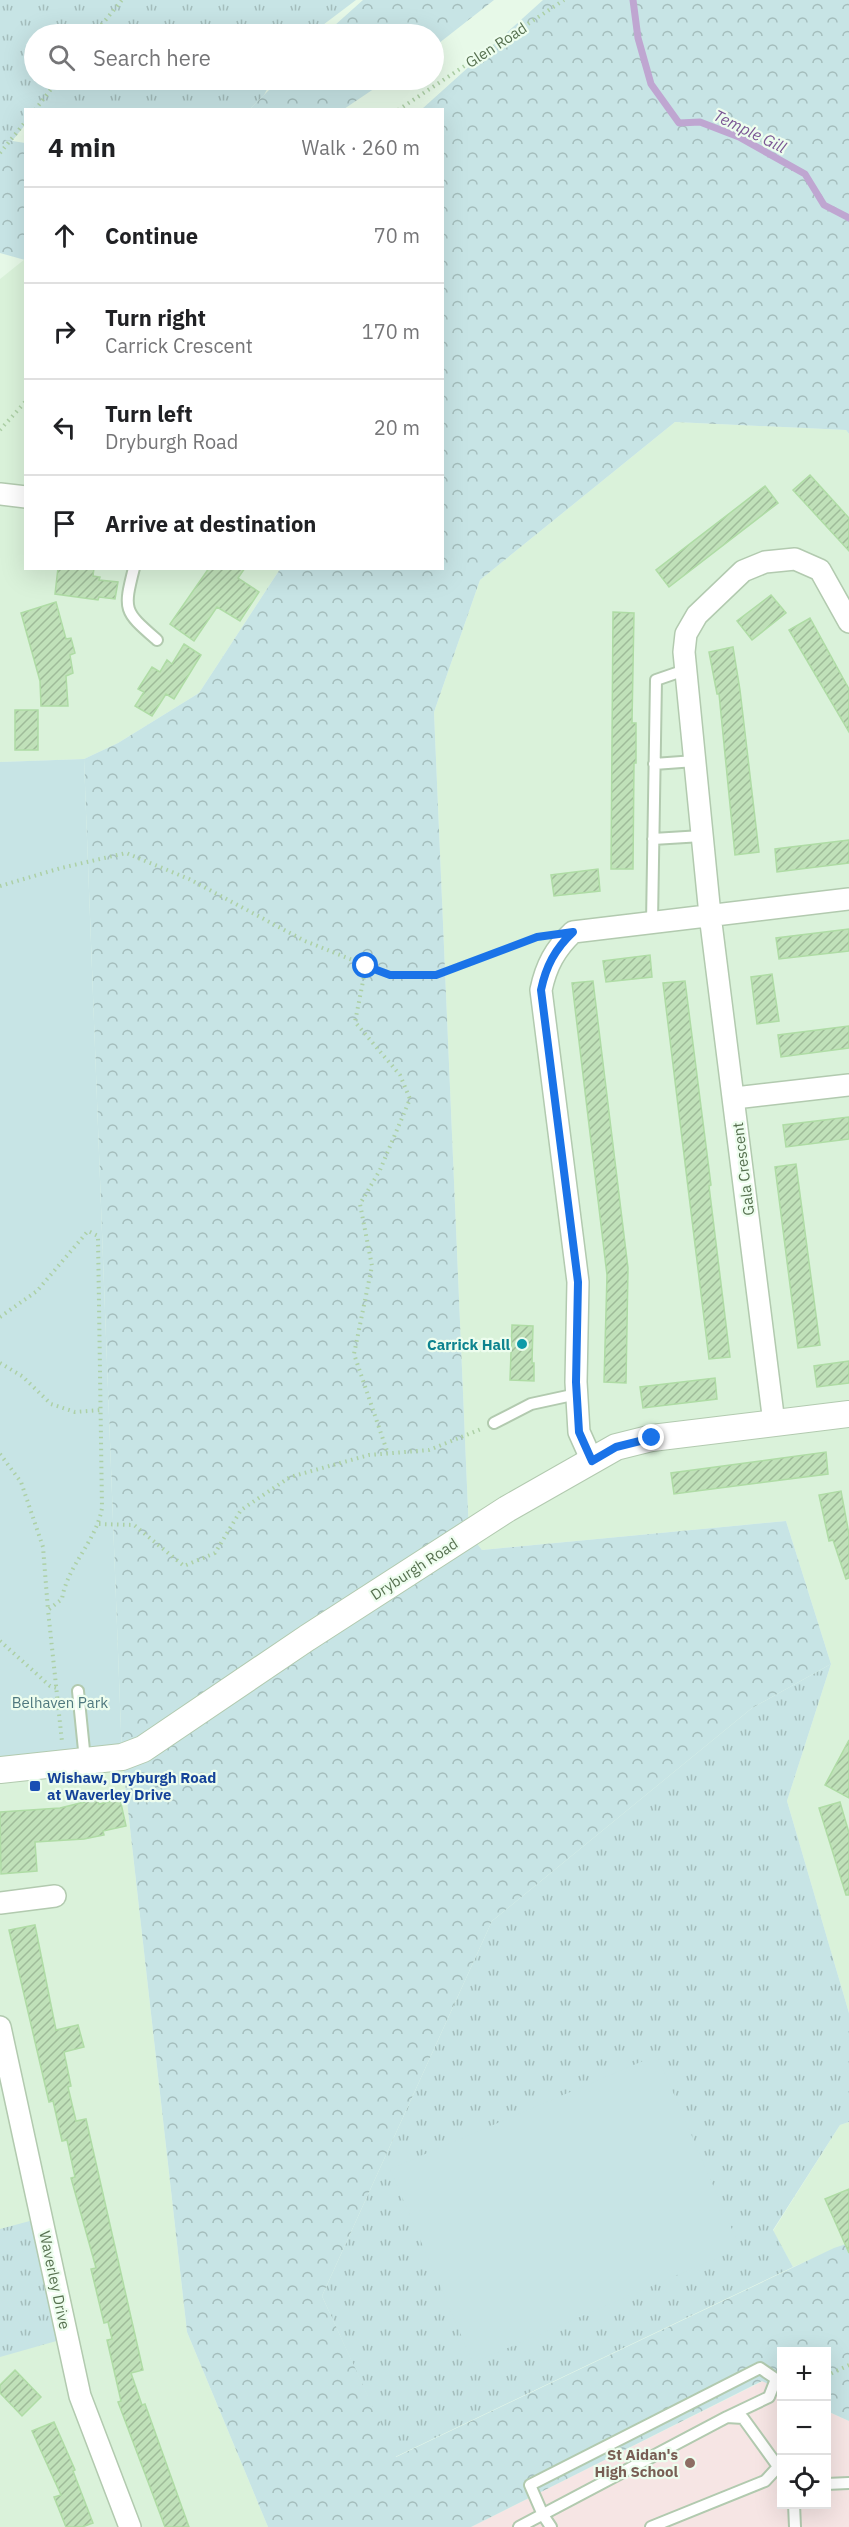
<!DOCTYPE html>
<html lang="en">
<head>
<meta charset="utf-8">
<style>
  :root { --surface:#fff; --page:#f2f2f2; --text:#202124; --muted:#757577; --line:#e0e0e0 }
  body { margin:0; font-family:"IBM Plex Sans",sans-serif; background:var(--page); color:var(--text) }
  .controls { position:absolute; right:18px; bottom:18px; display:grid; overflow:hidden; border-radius:0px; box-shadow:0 6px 24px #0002 }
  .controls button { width:54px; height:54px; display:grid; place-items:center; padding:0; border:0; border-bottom:2px solid var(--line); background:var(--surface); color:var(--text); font:30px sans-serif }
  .stop { position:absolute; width:18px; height:18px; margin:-14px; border:4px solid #1a73e8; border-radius:50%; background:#fff }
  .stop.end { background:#1a73e8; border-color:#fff; box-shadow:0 2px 6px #0008 }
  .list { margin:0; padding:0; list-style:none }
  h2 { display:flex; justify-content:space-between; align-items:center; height:78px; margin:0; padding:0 24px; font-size:26px }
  h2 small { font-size:20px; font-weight:400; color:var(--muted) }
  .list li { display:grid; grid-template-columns:39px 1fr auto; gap:18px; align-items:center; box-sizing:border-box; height:96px; padding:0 24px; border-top:2px solid var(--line) }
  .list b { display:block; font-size:22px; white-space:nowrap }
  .list p { margin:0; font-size:20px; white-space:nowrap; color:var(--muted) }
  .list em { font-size:20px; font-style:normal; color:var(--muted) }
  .icon { flex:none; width:33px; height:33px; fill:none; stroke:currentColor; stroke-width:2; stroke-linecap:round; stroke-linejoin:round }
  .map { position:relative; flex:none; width:849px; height:2527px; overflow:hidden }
  .search { position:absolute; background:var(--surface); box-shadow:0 6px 24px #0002; left:24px; top:24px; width:420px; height:66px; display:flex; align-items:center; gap:15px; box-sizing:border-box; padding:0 21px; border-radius:33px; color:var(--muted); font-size:22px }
  .panel { position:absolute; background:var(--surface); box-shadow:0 6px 24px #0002; left:24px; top:108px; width:420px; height:462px; border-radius:0px }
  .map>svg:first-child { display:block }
  .residential { fill:#daf2da }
  .education { fill:#f6e5e4 }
  .grass { fill:url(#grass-tufts) }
  .forest { fill:url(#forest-crowns) }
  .park { fill:#c7e4e5 }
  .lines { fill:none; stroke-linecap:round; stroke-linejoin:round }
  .stream { stroke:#bfa6d1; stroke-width:7 }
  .building { fill:url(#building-hatch); stroke:#afdca5; stroke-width:1.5 }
  .service-casing { stroke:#b2caaf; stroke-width:14 }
  .minor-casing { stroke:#b2caaf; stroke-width:24 }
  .tertiary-casing { stroke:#b2caaf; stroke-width:28 }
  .path { stroke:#add0a6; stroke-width:4; stroke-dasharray:1.5 4.5; stroke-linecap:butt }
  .service { stroke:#fff; stroke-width:10 }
  .minor { stroke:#fff; stroke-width:21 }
  .tertiary { stroke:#fff; stroke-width:26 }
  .route { stroke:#1a73e8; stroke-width:8 }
  .culture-dot { fill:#0f9aa8; stroke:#edfdee; stroke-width:2 }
  .transit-dot { fill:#1a4fb4; stroke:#edfdee; stroke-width:2 }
  .education-dot { fill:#8d6e63; stroke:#edfdee; stroke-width:2 }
  .labels { text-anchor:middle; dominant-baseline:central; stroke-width:4.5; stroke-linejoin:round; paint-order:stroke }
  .street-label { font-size:15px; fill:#56704f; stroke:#edfdee }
  .culture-label { font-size:15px; font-weight:bold; fill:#0d838f; stroke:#edfdee; text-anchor:end }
  .park-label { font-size:15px; fill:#4f787f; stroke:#edfdee }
  .transit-label { font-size:15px; font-weight:bold; fill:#164399; stroke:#edfdee; text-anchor:start }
  .education-label { font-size:15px; font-weight:bold; fill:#785e54; stroke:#edfdee; text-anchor:end }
  .water-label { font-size:16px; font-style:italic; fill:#7b5694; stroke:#edfdee }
</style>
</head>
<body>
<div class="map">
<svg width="849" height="2527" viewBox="0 0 849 2527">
  <defs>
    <pattern id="grass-tufts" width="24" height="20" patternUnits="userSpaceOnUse" patternTransform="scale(1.5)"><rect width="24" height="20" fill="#c7e4e5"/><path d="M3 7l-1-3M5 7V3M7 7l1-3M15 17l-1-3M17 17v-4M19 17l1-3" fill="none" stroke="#a4bdbc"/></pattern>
    <pattern id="forest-crowns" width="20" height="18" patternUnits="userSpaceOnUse" patternTransform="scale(1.5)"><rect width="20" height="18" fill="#c7e4e5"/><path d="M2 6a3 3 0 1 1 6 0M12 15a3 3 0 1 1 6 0" fill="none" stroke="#a4bdbc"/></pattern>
    <pattern id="building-hatch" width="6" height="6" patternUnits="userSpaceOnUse" patternTransform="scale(1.5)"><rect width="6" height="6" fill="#c0e1b9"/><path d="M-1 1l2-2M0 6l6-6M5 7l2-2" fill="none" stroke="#9fbb99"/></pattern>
  </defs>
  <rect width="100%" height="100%" fill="#e7f9e8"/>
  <path class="residential" d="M25 259 26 568 280 569 199 693 118 743 84 759 0 762V279Z
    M675 422 846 430 849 434V2013L787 1801 831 1664 786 1521 482 1550 469 1533 434 712 480 580Z
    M122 1757 187 2332 268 2527H0V1770Z
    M849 2122V2243L793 2267 773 2231 840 2125Z"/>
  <path class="education" d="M763 2381 781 2390 782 2504H826L827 2411 849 2421V2527H471Z"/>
  <path class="grass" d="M0 0H356L311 34H34V80H272L264 95 250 109 26 110 25 125 0 156Z
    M831 1664 787 1801 849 2013V2122L840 2125 773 2230 793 2267 395 2457 322 2296 492 1921 752 1708Z
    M41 2218 67 2338 0 2357V2229Z"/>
  <path class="forest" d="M363 0H494L434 47V34H325Z
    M543 0H849V434L846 430 675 422 480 580 434 712 469 1533 482 1550 786 1521 831 1664 752 1708 492 1921 322 2296 396 2457 834 2248 849 2243V2421L827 2411 826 2352H782L781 2390 762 2381 471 2527H268L187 2332 122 1757 84 759 118 743 199 693 280 569 442 568V110L422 109Z
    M279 80H387L344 109H250Z
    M0 139 25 143V260L0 253Z"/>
  <path class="park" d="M84 759 122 1757 0 1770V762Z
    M657 2055 740 2248 473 2363 390 2169Z"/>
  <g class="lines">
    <path class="stream" d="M633 0 638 38 651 84 679 123 700 122 739 137 805 174 824 205 849 218"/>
  </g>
  <path class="building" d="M810 475 849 518V551L793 490Z
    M765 486 778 503 669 587 656 570Z
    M58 568H94L93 576 100 577 99 580 118 582 115 599 99 597 98 600 55 594Z
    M209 568H245L238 578 259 592 240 621 217 607 194 641 170 624Z
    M771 595 786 613 752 640 737 621Z
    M56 602 66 639 71 638 75 653 70 655 73 673 66 676 68 706H41L40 681 21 613Z
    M613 612 634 613 632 723H636V763H634L633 869H611Z
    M810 618 849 689V732L789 630Z
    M184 644 201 655 174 699 166 694 152 716 135 706 144 692 138 689 152 667 160 672 167 660 172 664Z
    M733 647 740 690 759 852 735 855 719 694H717L709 652Z
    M15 710H38V750H15Z
    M849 840V863L777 872 775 849Z
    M598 869 600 891 554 896 551 875Z
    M849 929V951L779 959 776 938Z
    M650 955 652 977 606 982 603 961Z
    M772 974 779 1021 757 1024 751 977Z
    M593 981 628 1268 626 1383 604 1382 607 1275 572 983Z
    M685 981 711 1185 709 1186 730 1357 709 1359 663 983Z
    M849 1026V1048L781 1057 778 1035Z
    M849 1117V1139L786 1147 783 1125Z
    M796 1164 820 1345 798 1348 775 1167Z
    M512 1325 533 1326 532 1363H534V1381L510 1380Z
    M849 1361V1383L817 1387 814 1366Z
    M715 1378 717 1399 643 1408 640 1387Z
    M826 1452 828 1474 674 1494 671 1473Z
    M841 1491 849 1534V1578L846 1579 833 1540 829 1541 819 1495Z
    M849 1740V1798L825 1785Z
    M97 1799 99 1804 120 1799 126 1826 103 1831 104 1835 84 1839 35 1842 37 1871 1 1874 0 1812 60 1808Z
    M840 1802 849 1833V1895H846L819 1808Z
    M35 1925 56 2030 78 2025 84 2047 64 2052 71 2086 68 2087 76 2121 86 2119 143 2370 131 2373 142 2405 145 2404 189 2527H165L118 2402 121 2401 107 2340 112 2339 108 2322 104 2323 91 2269 96 2268 71 2178 75 2177 67 2140 62 2141 53 2101 49 2102 9 1930Z
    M849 2189V2253L825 2199Z
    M15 2370 41 2397 22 2416 0 2393V2385Z
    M54 2422 75 2470 73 2471 93 2523 82 2527H66L54 2497 61 2495 32 2431Z"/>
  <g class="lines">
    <g class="service-casing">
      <path id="service" d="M134 568C123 611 124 611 157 640
        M654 764 695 761
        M653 839 702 836
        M652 922 656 680 685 670
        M494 1423 531 1404 577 1394
        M78 1691 85 1760
        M826 2484 849 2483
        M794 2504 795 2527
        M519 2527 727 2417 743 2418 782 2472
        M551 2527 543 2515 530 2485 760 2368 776 2379 769 2397 727 2417
        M651 2527 765 2481 777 2468"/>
    </g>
    <g class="minor-casing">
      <path id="minor" d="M0 494 26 497
        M735 1098 849 1085
        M774 1423 710 915 684 652 686 634 697 615 743 571 765 562 795 559 820 570 849 622
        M592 1461 579 1432 576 1382 578 1282 541 990C546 966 555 949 573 932L849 899
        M0 1903 55 1896
        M0 2027 80 2396 130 2527"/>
    </g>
    <g class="tertiary-casing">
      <path id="tertiary" d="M0 1770 122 1757 143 1749 307 1638 507 1509 616 1447 652 1438 849 1414"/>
    </g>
    <path class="path" d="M94 34 122 0
      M35 110 58 80
      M398 110 564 0
      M0 153 26 121
      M0 430 26 401
      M0 886 61 868 126 853 189 879 305 941 390 975H436L542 936
      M366 966 355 1022 400 1075 410 1099 380 1170 360 1204 372 1266 354 1354 388 1454
      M0 1317 37 1291 88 1231 98 1236 102 1508C96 1542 67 1566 62 1599L48 1610 62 1742
      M0 1363 22 1376 51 1404 75 1412 101 1410
      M0 1454 21 1482 43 1547 48 1610
      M99 1524 134 1525 184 1566 215 1553 241 1510 290 1477 369 1455 429 1450 481 1429
      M0 1641 50 1686 57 1688
      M826 2376 849 2365"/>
    <use href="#service" class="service"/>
    <use href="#minor" class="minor"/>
    <use href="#tertiary" class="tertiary"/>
  </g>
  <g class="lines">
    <path class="route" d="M366 966 390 975H436L537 937 573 932C555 949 546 966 541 990L578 1282 576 1382 579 1432 592 1461 616 1447 652 1438"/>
  </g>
  <circle class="culture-dot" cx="522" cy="1344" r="6"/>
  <rect class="transit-dot" x="29" y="1780" width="12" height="12" rx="3"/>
  <circle class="education-dot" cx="690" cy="2463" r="6"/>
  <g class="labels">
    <g class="street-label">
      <text transform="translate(496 45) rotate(-33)">Glen Road</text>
      <text transform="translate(743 1169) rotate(-97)">Gala Crescent</text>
      <text transform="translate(414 1569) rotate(-33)">Dryburgh Road</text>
      <text transform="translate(55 2280) rotate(78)">Waverley Drive</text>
    </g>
    <g class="culture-label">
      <text x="510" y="1344">Carrick Hall</text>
    </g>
    <g class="park-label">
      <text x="60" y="1702">Belhaven Park</text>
    </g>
    <g class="transit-label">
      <text x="47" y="1777">Wishaw, Dryburgh Road<tspan x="47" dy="17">at Waverley Drive</tspan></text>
    </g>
    <g class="education-label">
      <text x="678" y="2454">St Aidan's<tspan x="678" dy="17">High School</tspan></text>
    </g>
    <g class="water-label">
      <text transform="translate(750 131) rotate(26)">Temple Gill</text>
    </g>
  </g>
</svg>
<div class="controls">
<button>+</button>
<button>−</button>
<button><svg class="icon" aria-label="locate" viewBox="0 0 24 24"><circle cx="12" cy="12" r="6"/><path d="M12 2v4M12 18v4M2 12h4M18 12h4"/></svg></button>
</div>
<div class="stop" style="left:366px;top:966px"></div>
<div class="stop end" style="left:652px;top:1438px"></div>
<div class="search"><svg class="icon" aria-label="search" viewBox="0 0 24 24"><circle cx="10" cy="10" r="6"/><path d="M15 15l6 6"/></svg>Search here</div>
<section class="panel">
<h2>4 min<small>Walk · 260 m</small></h2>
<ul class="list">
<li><svg class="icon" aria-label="ahead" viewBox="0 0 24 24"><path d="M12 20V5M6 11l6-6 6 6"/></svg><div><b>Continue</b></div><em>70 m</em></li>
<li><svg class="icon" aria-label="right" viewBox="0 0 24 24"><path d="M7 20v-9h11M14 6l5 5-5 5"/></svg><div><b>Turn right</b><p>Carrick Crescent</p></div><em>170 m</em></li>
<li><svg class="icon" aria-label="left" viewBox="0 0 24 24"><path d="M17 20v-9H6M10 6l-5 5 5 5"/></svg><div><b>Turn left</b><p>Dryburgh Road</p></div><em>20 m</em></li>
<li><svg class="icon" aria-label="arrive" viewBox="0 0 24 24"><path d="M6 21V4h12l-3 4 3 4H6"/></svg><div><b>Arrive at destination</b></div></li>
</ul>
</section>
</div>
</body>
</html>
